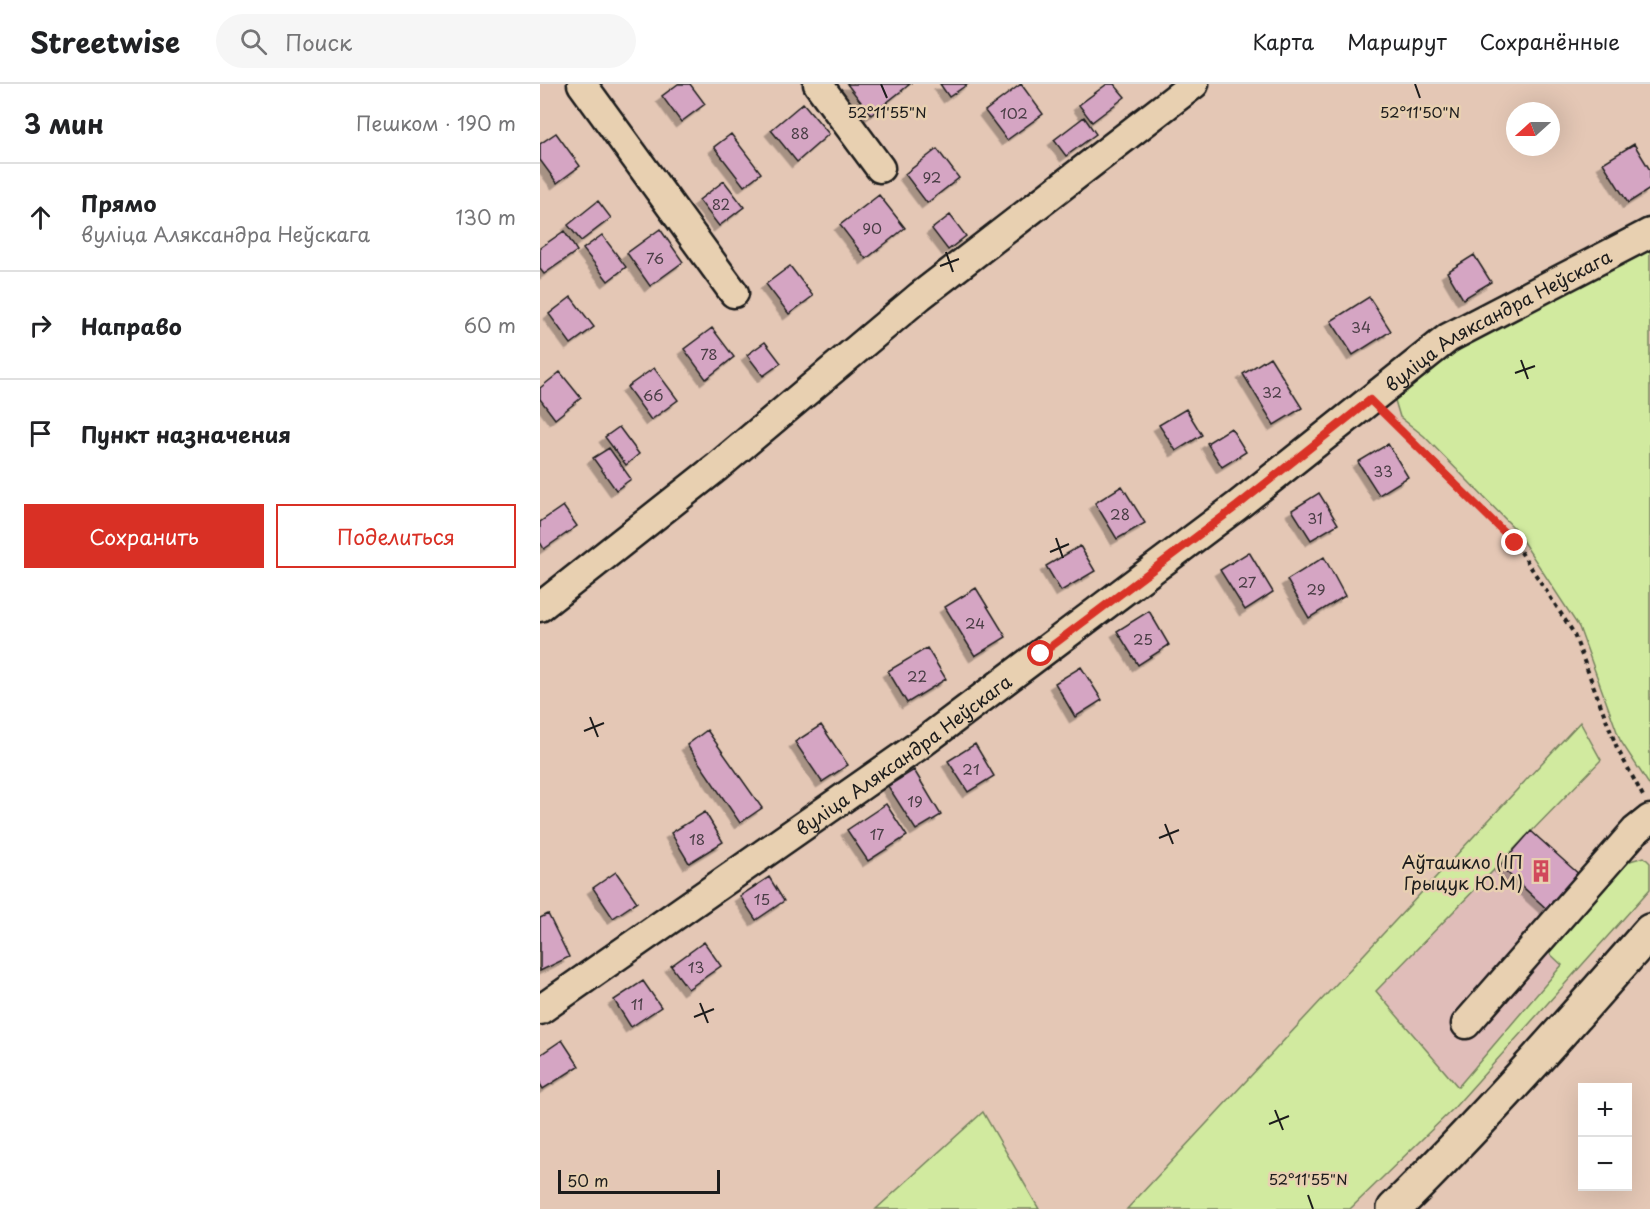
<!DOCTYPE html>
<html lang="ru">
<head>
<meta charset="utf-8">
<style>
  :root { --surface:#fff; --page:#f6f6f6; --text:#202124; --muted:#757577; --line:#e0e0e0; --accent:#d93025 }
  body { margin:0; font-family:"Playpen Sans",sans-serif; background:var(--page); color:var(--text) }
  .controls { position:absolute; right:18px; bottom:18px; display:grid; overflow:hidden; border-radius:0px; box-shadow:0 6px 24px #0002 }
  .controls button { width:54px; height:54px; display:grid; place-items:center; padding:0; border:0; border-bottom:2px solid var(--line); background:var(--surface); color:var(--text); font:30px sans-serif }
  .compass { position:absolute; left:966px; top:18px; width:54px; height:54px; border-radius:50%; background:var(--surface); box-shadow:0 6px 24px #0002; rotate:249deg }
  .scale { position:absolute; left:18px; bottom:15px; width:162px; box-sizing:border-box; padding-left:6px; border:3px solid #1c1c1c; border-top:0; font-size:16px; line-height:21px; white-space:nowrap; color:#1c1c1c; -webkit-text-stroke:4px #e8d0b1; paint-order:stroke }
  .stop { position:absolute; width:18px; height:18px; margin:-14px; border:4px solid #d93025; border-radius:50%; background:#fff }
  .stop.end { background:#d93025; border-color:#fff; box-shadow:0 2px 6px #0008 }
  .list { margin:0; padding:0; list-style:none }
  h2 { display:flex; justify-content:space-between; align-items:center; height:78px; margin:0; padding:0 24px; font-size:26px }
  h2 small { font-size:20px; font-weight:400; color:var(--muted) }
  .list li { display:grid; grid-template-columns:39px 1fr auto; gap:18px; align-items:center; box-sizing:border-box; height:108px; padding:0 24px; border-top:2px solid var(--line) }
  .list b { display:block; font-size:22px; white-space:nowrap }
  .list p { margin:0; font-size:20px; white-space:nowrap; color:var(--muted) }
  .list em { font-size:20px; font-style:normal; color:var(--muted) }
  .actions { display:flex; gap:12px; padding:18px 24px }
  .actions a { flex:1; padding:14px 0; border:2px solid var(--accent); border-radius:0px; text-align:center; font-size:21px; color:var(--accent) }
  .actions .main { background:var(--accent); color:#fff }
  .icon { flex:none; width:33px; height:33px; fill:none; stroke:currentColor; stroke-width:2; stroke-linecap:round; stroke-linejoin:round }
  .map { position:relative; flex:none; width:1110px; height:1125px; overflow:hidden }
  header { display:flex; align-items:center; gap:36px; box-sizing:border-box; height:84px; padding:0 30px; background:var(--surface); border-bottom:2px solid var(--line) }
  header strong { font-size:28px }
  nav { display:flex; gap:33px; margin-inline-start:auto; font-size:21px }
  .search { width:420px; height:54px; background:var(--page); display:flex; align-items:center; gap:15px; box-sizing:border-box; padding:0 21px; border-radius:33px; color:var(--muted); font-size:22px }
  main { display:flex }
  aside { flex:1; background:var(--surface) }
  .map>svg:first-child { display:block }
  .built { fill:#e0bdb9 }
  .green { fill:#d1ea9f; stroke:#76835e; stroke-width:1.5 }
  .building { fill:#d5a5c3; stroke:#1c1c1c; stroke-width:1.5; filter:url(#shadow) }
  .lines { fill:none; stroke-linecap:round; stroke-linejoin:round }
  .minor-casing { stroke:#1c1c1c; stroke-width:33 }
  .highway-casing { stroke:#1c1c1c; stroke-width:38 }
  .path { stroke:#1c1c1c; stroke-width:4; stroke-dasharray:4.5 4.5; stroke-linecap:butt }
  .minor { stroke:#e8d0b1; stroke-width:28 }
  .highway { stroke:#e8d0b1; stroke-width:33 }
  .route { stroke:#d93025; stroke-width:8 }
  .ticks { fill:none; stroke:#1c1c1c; stroke-width:2 }
  .labels { text-anchor:middle; dominant-baseline:central; stroke-width:5; stroke-linejoin:round; paint-order:stroke }
  .number-label { font-size:15px; fill:#4a3e46 }
  .street-label { font-size:18px; fill:#1c1c1c; stroke:#e8d0b1 }
  .poi-label { font-size:18px; fill:#1c1c1c; stroke:#e8d0b1; text-anchor:end }
  .ticks-label { font-size:15px; text-anchor:middle; fill:#1c1c1c; stroke:#e8d0b1; stroke-width:5; stroke-linejoin:round; paint-order:stroke }
</style>
</head>
<body>
<header>
<strong>Streetwise</strong>
<div class="search"><svg class="icon" aria-label="search" viewBox="0 0 24 24"><circle cx="10" cy="10" r="6"/><path d="M15 15l6 6"/></svg>Поиск</div>
<nav><a>Карта</a><a>Маршрут</a><a>Сохранённые</a></nav>
</header>
<main>
<aside>
<h2>3 мин<small>Пешком · 190 m</small></h2>
<ul class="list">
<li><svg class="icon" aria-label="ahead" viewBox="0 0 24 24"><path d="M12 20V5M6 11l6-6 6 6"/></svg><div><b>Прямо</b><p>вуліца Аляксандра Неўскага</p></div><em>130 m</em></li>
<li><svg class="icon" aria-label="right" viewBox="0 0 24 24"><path d="M7 20v-9h11M14 6l5 5-5 5"/></svg><div><b>Направо</b></div><em>60 m</em></li>
<li><svg class="icon" aria-label="arrive" viewBox="0 0 24 24"><path d="M6 21V4h12l-3 4 3 4H6"/></svg><div><b>Пункт назначения</b></div></li>
</ul>
<div class="actions"><a class="main">Сохранить</a><a>Поделиться</a></div>
</aside>
<div class="map">
<svg width="1110" height="1125" viewBox="0 0 1110 1125">
  <defs>
    <filter id="shadow"><feDropShadow dx="-5.5" dy="5.5" stdDeviation="0" flood-color="#0004"/></filter>
  </defs>
  <rect width="100%" height="100%" fill="#e4c7b5"/>
  <filter id="ink" filterUnits="userSpaceOnUse"><feTurbulence type="fractalNoise" baseFrequency=".0167" numOctaves="2"/><feDisplacementMap in="SourceGraphic" scale="12" xChannelSelector="R" yChannelSelector="G"/><feConvolveMatrix kernelMatrix="1 2 1 2 8 2 1 2 1" color-interpolation-filters="sRGB"/></filter>
  <g filter="url(#ink)">
    <path class="built" d="M991 747 1042 793 1007 868 1022 880 917 1003 836 906Z"/>
    <path class="green" d="M1110 166V702L1080 656 1039 543 974 444 884 352 860 333 854 313 926 261Z
      M1040 638 1061 676 836 907 918 1003 1022 881 1007 867 1058 809 1090 777 1104 773 1110 779V805L913 1025 810 1125H587Z
      M443 1028 499 1125H336Z"/>
    <path class="building" d="M138 0H150L165 20 141 38 122 12Z
      M307 0H370L331 31Z
      M400 0H428L409 13Z
      M481 0 503 30 467 56 445 27Z
      M567 0H574L585 13 552 38 539 21Z
      M263 19 289 50 257 78 231 46Z
      M544 33 556 50 526 72 514 56Z
      M16 49 40 82 17 99 0 76V60Z
      M191 50 221 89 204 102 174 63Z
      M1094 60 1110 86V105L1088 119 1063 79Z
      M397 65 419 94 387 119 365 90Z
      M184 97 204 123 179 142 159 116Z
      M339 111 365 144 326 175 300 141Z
      M58 117 71 134 41 157 28 141Z
      M410 131 426 152 408 166 392 145Z
      M120 145 143 178 110 202 87 169Z
      M24 147 37 167 4 190 0 185V164Z
      M62 151 86 183 68 197 43 165Z
      M934 171 951 198 923 215 907 188Z
      M250 182 273 212 249 230 226 200Z
      M31 213 54 243 31 260 9 230Z
      M829 213 851 247 813 271 791 237Z
      M172 244 194 273 166 295 144 265Z
      M225 258 241 279 223 292 207 271Z
      M730 273 762 324 734 341 703 290Z
      M114 284 138 316 111 336 87 303Z
      M20 288 41 314 15 335 0 315V304Z
      M646 325 662 351 636 367 619 341Z
      M79 343 99 370 86 381 65 353Z
      M691 344 706 368 682 383 667 359Z
      M848 360 868 393 839 411 818 378Z
      M69 364 91 395 76 406 53 374Z
      M582 402 605 439 577 455 555 419Z
      M779 409 798 440 771 456 752 426Z
      M23 422 37 442 4 465 0 458V438Z
      M540 462 555 487 521 507 506 482Z
      M709 468 733 508 705 526 680 486Z
      M784 473 805 512 769 534 747 496Z
      M436 504 466 553 435 572 405 523Z
      M609 527 629 561 598 581 577 547Z
      M387 564 406 595 367 619 348 587Z
      M541 583 562 616 535 633 515 599Z
      M281 641 308 681 282 698 255 658Z
      M167 646 222 724 200 739 147 661Z
      M435 660 454 692 428 708 408 677Z
      M374 686 401 731 376 746 348 702Z
      M346 720 367 752 328 777 307 746Z
      M165 728 183 758 149 779 131 749Z
      M991 747 1042 793 1010 828 960 782Z
      M76 788 97 818 73 834 53 804Z
      M229 793 244 817 216 836 200 812Z
      M8 830 29 873 0 887V834Z
      M164 858 181 882 148 905 131 882Z
      M103 897 121 923 91 943 74 916Z
      M22 956 39 982 3 1005 0 1000V971Z"/>
    <g class="lines">
      <g class="minor-casing">
        <g id="minor">
          <path d="M42 0 194 209"/>
          <path d="M278 0 340 84"/>
          <path d="M0 523 177 383 380 212 654 0"/>
          <path id="s1" d="M0 926 378 662 697 422 908 254 1110 149"/>
          <path d="M926 940 1095 747 1110 735"/>
        </g>
      </g>
      <g class="highway-casing">
        <path id="highway" d="M854 1125C944 1036 1027 942 1110 847"/>
      </g>
      <path class="path" d="M848 333 975 459 1033 548 1077 664 1103 712"/>
      <use href="#minor" class="minor"/>
      <use href="#highway" class="highway"/>
    </g>
  </g>
  <g class="lines" filter="url(#ink)">
    <path class="route" d="M501 570 697 422 830 316 975 459"/>
  </g>
  <path class="ticks" d="M341 0 347 14M875 0 880 14M406 168 413 188M400 182 419 175M981 276 988 295M975 289 995 282M516 454 523 474M510 468 529 460M50 633 58 653M44 647 64 639M625 740 633 760M619 754 639 746M160 919 168 939M154 933 174 925M735 1026 743 1046M729 1040 749 1032M768 1111 773 1125"/>
  <defs>
    <g id="building-bare" transform="scale(1.8)"><path d="M-4-6H4V6H1V3H-1V6H-4ZM-2.5-4.3h1.7v1.8h-1.7ZM.8-4.3h1.7v1.8H.8ZM-2.5-1h1.7V.8h-1.7ZM.8-1h1.7V.8H.8Z" fill="#d1495b" stroke="#e8d0b1" stroke-width="2.5" paint-order="stroke"/></g>
  </defs>
  <g fill-rule="evenodd">
    <use href="#building-bare" x="1001" y="787"/>
  </g>
  <g class="labels">
    <g class="number-label">
      <text x="474" y="28">102</text>
      <text x="260" y="48">88</text>
      <text x="392" y="92">92</text>
      <text x="181" y="119">82</text>
      <text x="332" y="143">90</text>
      <text x="115" y="173">76</text>
      <text x="821" y="242">34</text>
      <text x="169" y="269">78</text>
      <text x="732" y="307">32</text>
      <text x="113" y="310">66</text>
      <text x="843" y="386">33</text>
      <text x="580" y="429">28</text>
      <text x="775" y="433">31</text>
      <text x="707" y="497">27</text>
      <text x="776" y="504">29</text>
      <text x="435" y="538">24</text>
      <text x="603" y="554">25</text>
      <text x="377" y="591">22</text>
      <text x="431" y="684">21</text>
      <text x="375" y="716">19</text>
      <text x="337" y="749">17</text>
      <text x="157" y="754">18</text>
      <text x="222" y="814">15</text>
      <text x="156" y="882">13</text>
      <text x="97" y="919">11</text>
    </g>
    <g class="street-label">
      <text stroke="none"><textPath href="#s1" startOffset="1182">вуліца Аляксандра Неўскага</textPath></text>
      <text stroke="none"><textPath href="#s1" startOffset="444">вуліца Аляксандра Неўскага</textPath></text>
    </g>
    <g class="poi-label">
      <text x="983" y="777">Аўташкло (ІП<tspan x="983" dy="21">Грыцук Ю.М)</tspan></text>
    </g>
  </g>
  <g class="ticks-label">
    <text x="347" y="34">52°11'55"N</text>
    <text x="880" y="34">52°11'50"N</text>
    <text x="768" y="1101">52°11'55"N</text>
  </g>
</svg>
<div class="controls">
<button>+</button>
<button>−</button>
</div>
<svg class="compass" viewBox="-18 -18 36 36"><path d="M0-13l5 13h-10z" fill="#e53935"/><path d="M0 13l5-13h-10z" fill="#757577"/></svg>
<div class="scale">50 m</div>
<div class="stop" style="left:501px;top:570px"></div>
<div class="stop end" style="left:975px;top:459px"></div>
</div>
</main>
</body>
</html>
